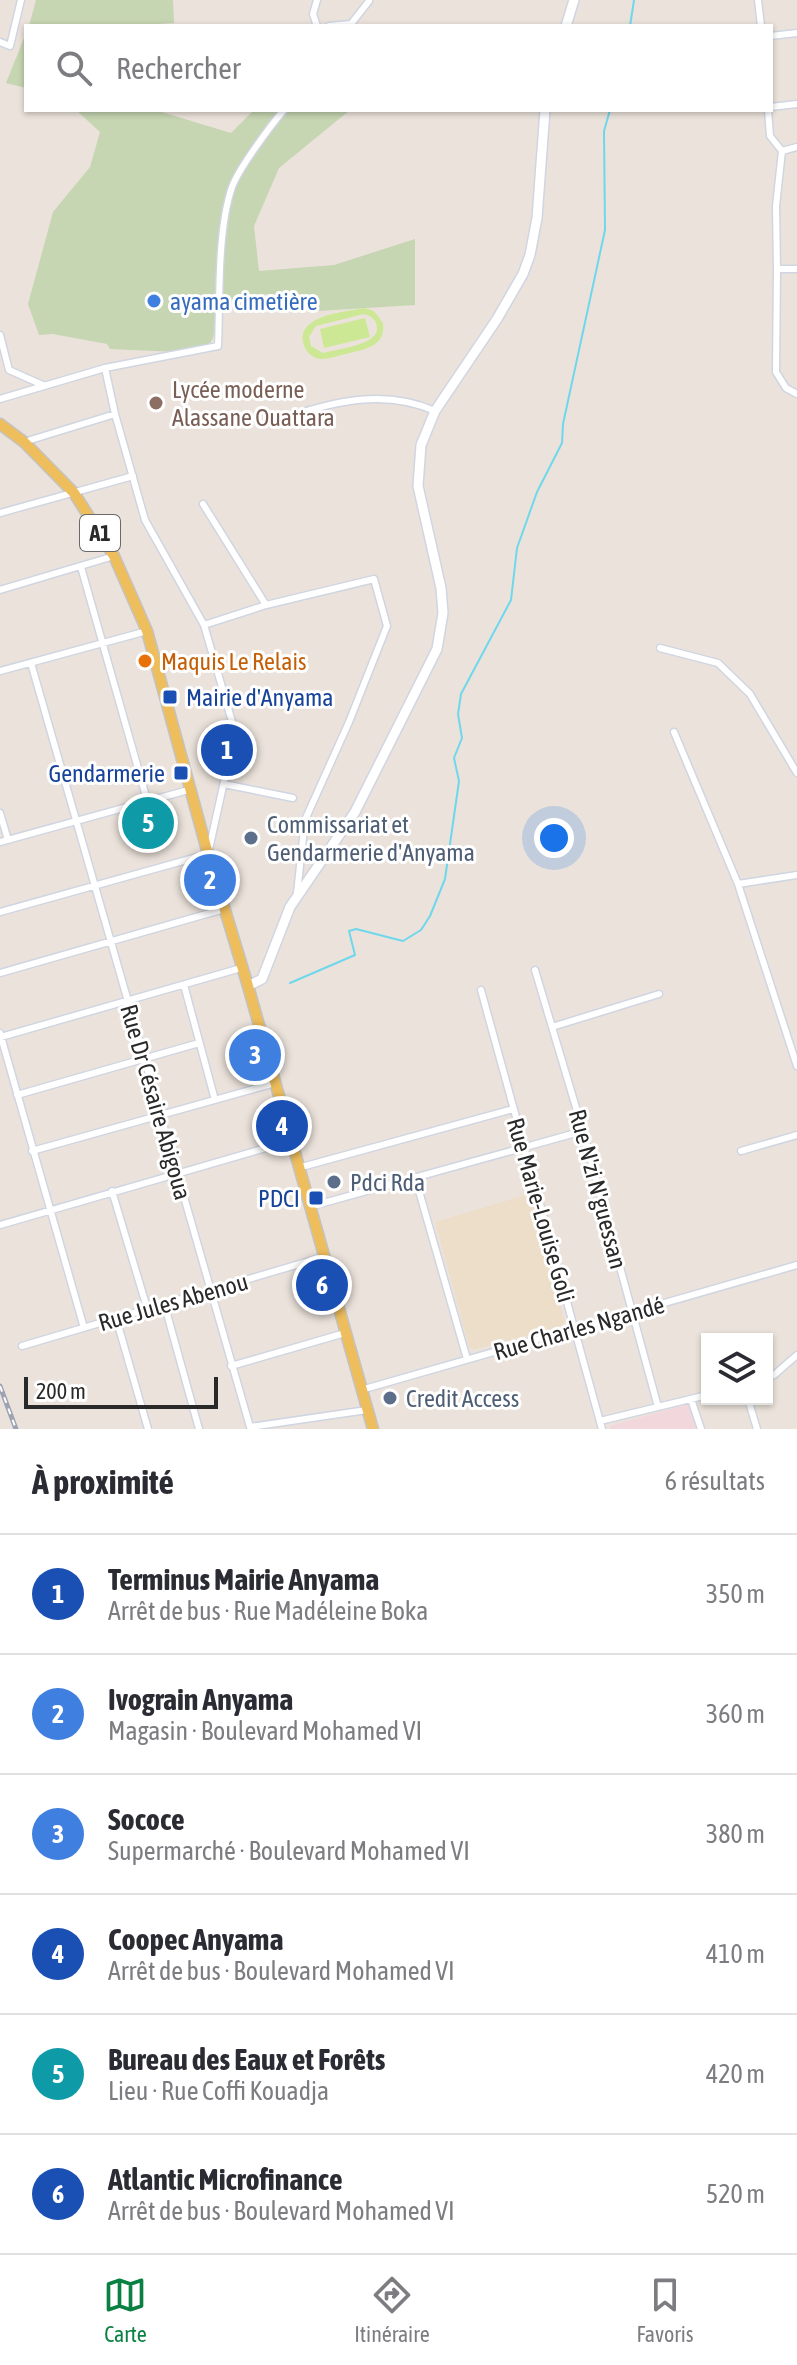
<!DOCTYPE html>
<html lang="fr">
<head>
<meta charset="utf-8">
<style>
  :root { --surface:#fff; --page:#f2f2f3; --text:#2b2b33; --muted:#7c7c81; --line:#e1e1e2; --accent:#0b8043 }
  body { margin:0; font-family:"Asap Condensed",sans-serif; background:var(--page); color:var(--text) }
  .controls { position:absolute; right:24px; bottom:24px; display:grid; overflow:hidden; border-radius:0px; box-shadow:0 2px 6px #0004 }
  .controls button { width:72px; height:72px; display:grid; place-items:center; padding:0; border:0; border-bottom:2px solid var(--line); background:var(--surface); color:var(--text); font:40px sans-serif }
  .scale { position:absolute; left:24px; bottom:20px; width:194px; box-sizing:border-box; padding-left:8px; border:4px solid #292929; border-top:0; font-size:22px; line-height:28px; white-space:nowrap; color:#292929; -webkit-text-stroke:6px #fff; paint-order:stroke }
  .you { position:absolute; left:554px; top:838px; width:28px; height:28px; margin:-20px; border:6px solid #fff; border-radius:50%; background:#1a73e8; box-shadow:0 0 0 12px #1a73e833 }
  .badge { display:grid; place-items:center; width:52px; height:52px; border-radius:50%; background:var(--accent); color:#fff; font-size:26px; font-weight:700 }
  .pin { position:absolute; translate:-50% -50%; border:4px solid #fff; box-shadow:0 2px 8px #0006 }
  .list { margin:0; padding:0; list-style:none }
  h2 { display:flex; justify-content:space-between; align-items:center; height:104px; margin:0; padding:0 32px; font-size:34px }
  h2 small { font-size:26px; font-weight:400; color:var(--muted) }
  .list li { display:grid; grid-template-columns:52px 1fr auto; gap:24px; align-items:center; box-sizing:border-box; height:120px; padding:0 32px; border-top:2px solid var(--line) }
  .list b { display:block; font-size:30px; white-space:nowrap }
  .list p { margin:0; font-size:26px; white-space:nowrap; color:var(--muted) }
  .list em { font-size:26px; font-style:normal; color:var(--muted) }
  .icon { flex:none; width:44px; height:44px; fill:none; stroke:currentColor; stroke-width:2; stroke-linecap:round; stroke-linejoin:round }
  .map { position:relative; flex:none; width:797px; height:1429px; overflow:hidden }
  .search { position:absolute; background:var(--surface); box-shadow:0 2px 6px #0004; left:24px; right:24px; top:24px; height:88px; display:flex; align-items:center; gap:20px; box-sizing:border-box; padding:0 28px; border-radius:0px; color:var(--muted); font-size:30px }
  .sheet { height:824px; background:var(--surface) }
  nav { display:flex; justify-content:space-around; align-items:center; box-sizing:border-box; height:112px; border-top:2px solid var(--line); background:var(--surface); font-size:22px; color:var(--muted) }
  nav a { display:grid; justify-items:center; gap:4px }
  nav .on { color:var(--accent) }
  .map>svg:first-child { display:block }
  .education { fill:#eddeca }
  .medical { fill:#f2d8dc }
  .cemetery { fill:#c6d5b2 }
  .pitch { fill:#cde894; fill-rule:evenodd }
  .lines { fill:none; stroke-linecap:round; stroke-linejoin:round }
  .stream { stroke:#6fd7ec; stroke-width:2 }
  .street-casing { stroke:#d0d5e2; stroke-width:9 }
  .secondary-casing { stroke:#d0d5e2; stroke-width:12 }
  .primary-casing { stroke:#c3c3c3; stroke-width:13 }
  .street { stroke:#fff; stroke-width:6 }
  .secondary { stroke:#fff; stroke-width:9 }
  .primary { stroke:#eebe5d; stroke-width:10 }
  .rail-casing { stroke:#9ea3b3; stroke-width:5 }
  .rail { stroke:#fff; stroke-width:2; stroke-dasharray:6; stroke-linecap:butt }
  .shop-dot { fill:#3f7fe0; stroke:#fff; stroke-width:3 }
  .education-dot { fill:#8d6e63; stroke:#fff; stroke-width:3 }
  .food-dot { fill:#e8710a; stroke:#fff; stroke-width:3 }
  .transit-dot { fill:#1a4fb4; stroke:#fff; stroke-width:3 }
  .service-dot { fill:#5c6f8a; stroke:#fff; stroke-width:3 }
  .labels { text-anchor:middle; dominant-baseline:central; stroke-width:6; stroke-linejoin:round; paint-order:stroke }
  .shield { fill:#fff; stroke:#696969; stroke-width:2 }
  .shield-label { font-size:22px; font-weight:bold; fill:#292929 }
  .shop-label { font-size:24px; fill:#366cbe; stroke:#fff; text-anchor:start }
  .education-label { font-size:24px; fill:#785e54; stroke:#fff; text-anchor:start }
  .food-label { font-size:24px; fill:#c56008; stroke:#fff; text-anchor:start }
  .transit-label { font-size:24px; fill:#164399; stroke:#fff; text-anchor:end }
  .service-label { font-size:24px; fill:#4e5e75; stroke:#fff; text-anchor:start }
  .street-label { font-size:24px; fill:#292929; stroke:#fff }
</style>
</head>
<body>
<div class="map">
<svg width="797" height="1429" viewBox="0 0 797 1429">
  <rect width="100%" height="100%" fill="#ebe3db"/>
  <path class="education" d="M535 1192 556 1264 549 1267 565 1322 562 1326 473 1350 469 1347 435 1222Z"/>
  <path class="medical" d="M691 1403 698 1429H610V1426Z"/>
  <path class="cemetery" d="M36 0H173L174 23 125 26H29Z
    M26 33V88L6 83Z
    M76 110H155L231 133 254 110H350L279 168 254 226 259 271 334 265 415 239V305L318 311 304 298 262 294 218 306 213 338 209 345 178 352 110 349 107 344 53 334 39 335 28 304 53 212 90 167 100 132Z"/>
  <path class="pitch" d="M364 308 374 311 383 323C386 347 365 349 346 354 339 355 330 359 322 359 314 359 306 353 304 345 294 315 346 312 364 308ZM364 314C371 316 376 319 377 327 380 345 337 349 323 353L311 346 309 337 316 326Z
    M365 318 370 337 324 348 320 329Z"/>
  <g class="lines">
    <path class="stream" d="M630 26 634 0
      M290 983 355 955 349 931 356 929 403 941 421 930 430 916 445 879 459 781 454 758 462 738 458 714 461 694 511 600 517 548 537 492 562 443 563 424 605 230 604 131 610 110"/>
    <g class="street-casing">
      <path id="street" d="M317 0 313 14 317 26
        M758 0 761 26
        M329 26 351 24 369 1
        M771 36 797 33
        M0 42 10 46 21 0
        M771 107 797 104
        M768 110 770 136 782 151 776 206 777 269H797
        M782 151 797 147
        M777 269 776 372 786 388 797 394
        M0 335 9 370 45 386
        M0 399 105 368 218 346C220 299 217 231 232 187 239 168 271 125 284 110
        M270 422C326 405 378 386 435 411
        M24 442 115 414
        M203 504 266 605
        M0 513 133 476
        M81 567 147 800
        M0 590 114 556
        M204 625 266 605 374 579 387 626 349 722 305 820 297 893
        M660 648 718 663 750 694 797 773
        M31 663 250 1427 367 1410
        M0 671 147 631
        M674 732 738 884
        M224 784 293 798
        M0 813 8 840
        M0 842 192 789
        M797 875 738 884 797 1066
        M0 912 208 854 235 732 204 625 145 520 115 414 105 368
        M535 970 583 1131 658 1407
        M0 973 224 909
        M184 985 215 1100
        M481 990 602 1429
        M552 1027 659 994
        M0 1033 84 1328
        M1 1037 241 968
        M17 1095 199 1043
        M32 1151 275 1083
        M741 1151 797 1135
        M298 1168 513 1109
        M415 1177 467 1359
        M112 1191 147 1308
        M309 1207 583 1131
        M0 1225 290 1141
        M164 1303 199 1429
        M116 1318 148 1429
        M22 1346 323 1257
        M231 1366 345 1333
        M767 1377 774 1375 797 1355
        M361 1390 797 1265
        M691 1399 701 1429
        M748 1399 757 1429
        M600 1421 707 1395"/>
    </g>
    <g class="secondary-casing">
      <path id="secondary" d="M566 26 574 0
        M248 986 262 979 290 907 355 812 437 649 443 613 441 588 418 486 421 445 435 411 497 319 523 274 530 255 537 218 545 110"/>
    </g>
    <g class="primary-casing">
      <path id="primary" d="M0 424 24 442 74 493 114 556 147 631 208 854 248 986 373 1429"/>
    </g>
    <use href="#street" class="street"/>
    <use href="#secondary" class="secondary"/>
    <use href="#primary" class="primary"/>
    <g class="rail-casing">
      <path id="rail" d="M0 1386 16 1429"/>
    </g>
    <use href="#rail" class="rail"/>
  </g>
  <circle class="shop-dot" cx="154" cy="301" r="8"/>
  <circle class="education-dot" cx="156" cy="403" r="8"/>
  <circle class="food-dot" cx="145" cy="661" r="8"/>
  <g class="transit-dot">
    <rect x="162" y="689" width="16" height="16" rx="4"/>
    <rect x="173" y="765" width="16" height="16" rx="4"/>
    <rect x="308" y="1190" width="16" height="16" rx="4"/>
  </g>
  <g class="service-dot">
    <circle cx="251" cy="838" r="8"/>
    <circle cx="334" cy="1182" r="8"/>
    <circle cx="390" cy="1398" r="8"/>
  </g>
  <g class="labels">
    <rect class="shield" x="80" y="515" width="40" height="36" rx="6"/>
    <g class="shield-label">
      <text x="100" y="533">A1</text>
    </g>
    <g class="shop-label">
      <text x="170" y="301">ayama cimetière</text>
    </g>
    <g class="education-label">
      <text x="172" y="389">Lycée moderne<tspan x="172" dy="28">Alassane Ouattara</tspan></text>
    </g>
    <g class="food-label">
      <text x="161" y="661">Maquis Le Relais</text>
    </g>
    <g class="transit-label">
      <text x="186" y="697" text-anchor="start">Mairie d'Anyama</text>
      <text x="165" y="773">Gendarmerie</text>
      <text x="300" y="1198">PDCI</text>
    </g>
    <g class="service-label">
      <text x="267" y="824">Commissariat et<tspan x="267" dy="28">Gendarmerie d'Anyama</tspan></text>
      <text x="350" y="1182">Pdci Rda</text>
      <text x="406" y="1398">Credit Access</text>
    </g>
    <g class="street-label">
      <text transform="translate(156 1102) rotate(74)">Rue Dr Césaire Abigoua</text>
      <text transform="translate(598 1189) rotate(75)">Rue N'zi N'guessan</text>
      <text transform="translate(541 1210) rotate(74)">Rue Marie-Louise Goli</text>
      <text transform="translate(173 1302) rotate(-16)">Rue Jules Abenou</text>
      <text transform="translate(579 1328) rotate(-16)">Rue Charles Ngandé</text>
    </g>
  </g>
</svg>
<div class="controls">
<button><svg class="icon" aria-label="layers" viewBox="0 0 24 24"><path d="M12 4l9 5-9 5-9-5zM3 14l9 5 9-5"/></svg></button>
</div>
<div class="scale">200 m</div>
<div class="you"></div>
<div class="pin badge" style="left:227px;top:750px;background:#1a4fb4">1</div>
<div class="pin badge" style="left:210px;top:880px;background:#3f7fe0">2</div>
<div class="pin badge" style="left:255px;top:1055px;background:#3f7fe0">3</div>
<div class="pin badge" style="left:282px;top:1126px;background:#1a4fb4">4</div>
<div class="pin badge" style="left:148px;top:823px;background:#0f9aa8">5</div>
<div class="pin badge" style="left:322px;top:1285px;background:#1a4fb4">6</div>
<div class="search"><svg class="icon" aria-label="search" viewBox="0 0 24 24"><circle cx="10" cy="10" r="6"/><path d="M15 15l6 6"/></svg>Rechercher</div>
</div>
<section class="sheet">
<h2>À proximité<small>6 résultats</small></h2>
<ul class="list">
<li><span class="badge" style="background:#1a4fb4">1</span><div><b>Terminus Mairie Anyama</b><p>Arrêt de bus · Rue Madéleine Boka</p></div><em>350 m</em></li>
<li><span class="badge" style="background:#3f7fe0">2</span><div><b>Ivograin Anyama</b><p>Magasin · Boulevard Mohamed VI</p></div><em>360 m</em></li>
<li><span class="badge" style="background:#3f7fe0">3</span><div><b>Sococe</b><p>Supermarché · Boulevard Mohamed VI</p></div><em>380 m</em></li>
<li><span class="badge" style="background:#1a4fb4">4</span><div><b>Coopec Anyama</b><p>Arrêt de bus · Boulevard Mohamed VI</p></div><em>410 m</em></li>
<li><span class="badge" style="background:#0f9aa8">5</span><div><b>Bureau des Eaux et Forêts</b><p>Lieu · Rue Coffi Kouadja</p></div><em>420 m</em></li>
<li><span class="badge" style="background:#1a4fb4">6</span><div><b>Atlantic Microfinance</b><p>Arrêt de bus · Boulevard Mohamed VI</p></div><em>520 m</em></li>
</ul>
</section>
<nav>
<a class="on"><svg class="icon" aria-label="map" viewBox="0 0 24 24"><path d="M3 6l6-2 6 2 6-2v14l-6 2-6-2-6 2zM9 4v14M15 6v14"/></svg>Carte</a>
<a><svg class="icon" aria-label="directions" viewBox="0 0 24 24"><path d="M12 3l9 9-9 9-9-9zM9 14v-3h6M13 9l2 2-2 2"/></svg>Itinéraire</a>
<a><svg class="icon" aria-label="saved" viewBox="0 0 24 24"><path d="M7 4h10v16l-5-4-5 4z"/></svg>Favoris</a>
</nav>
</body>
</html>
